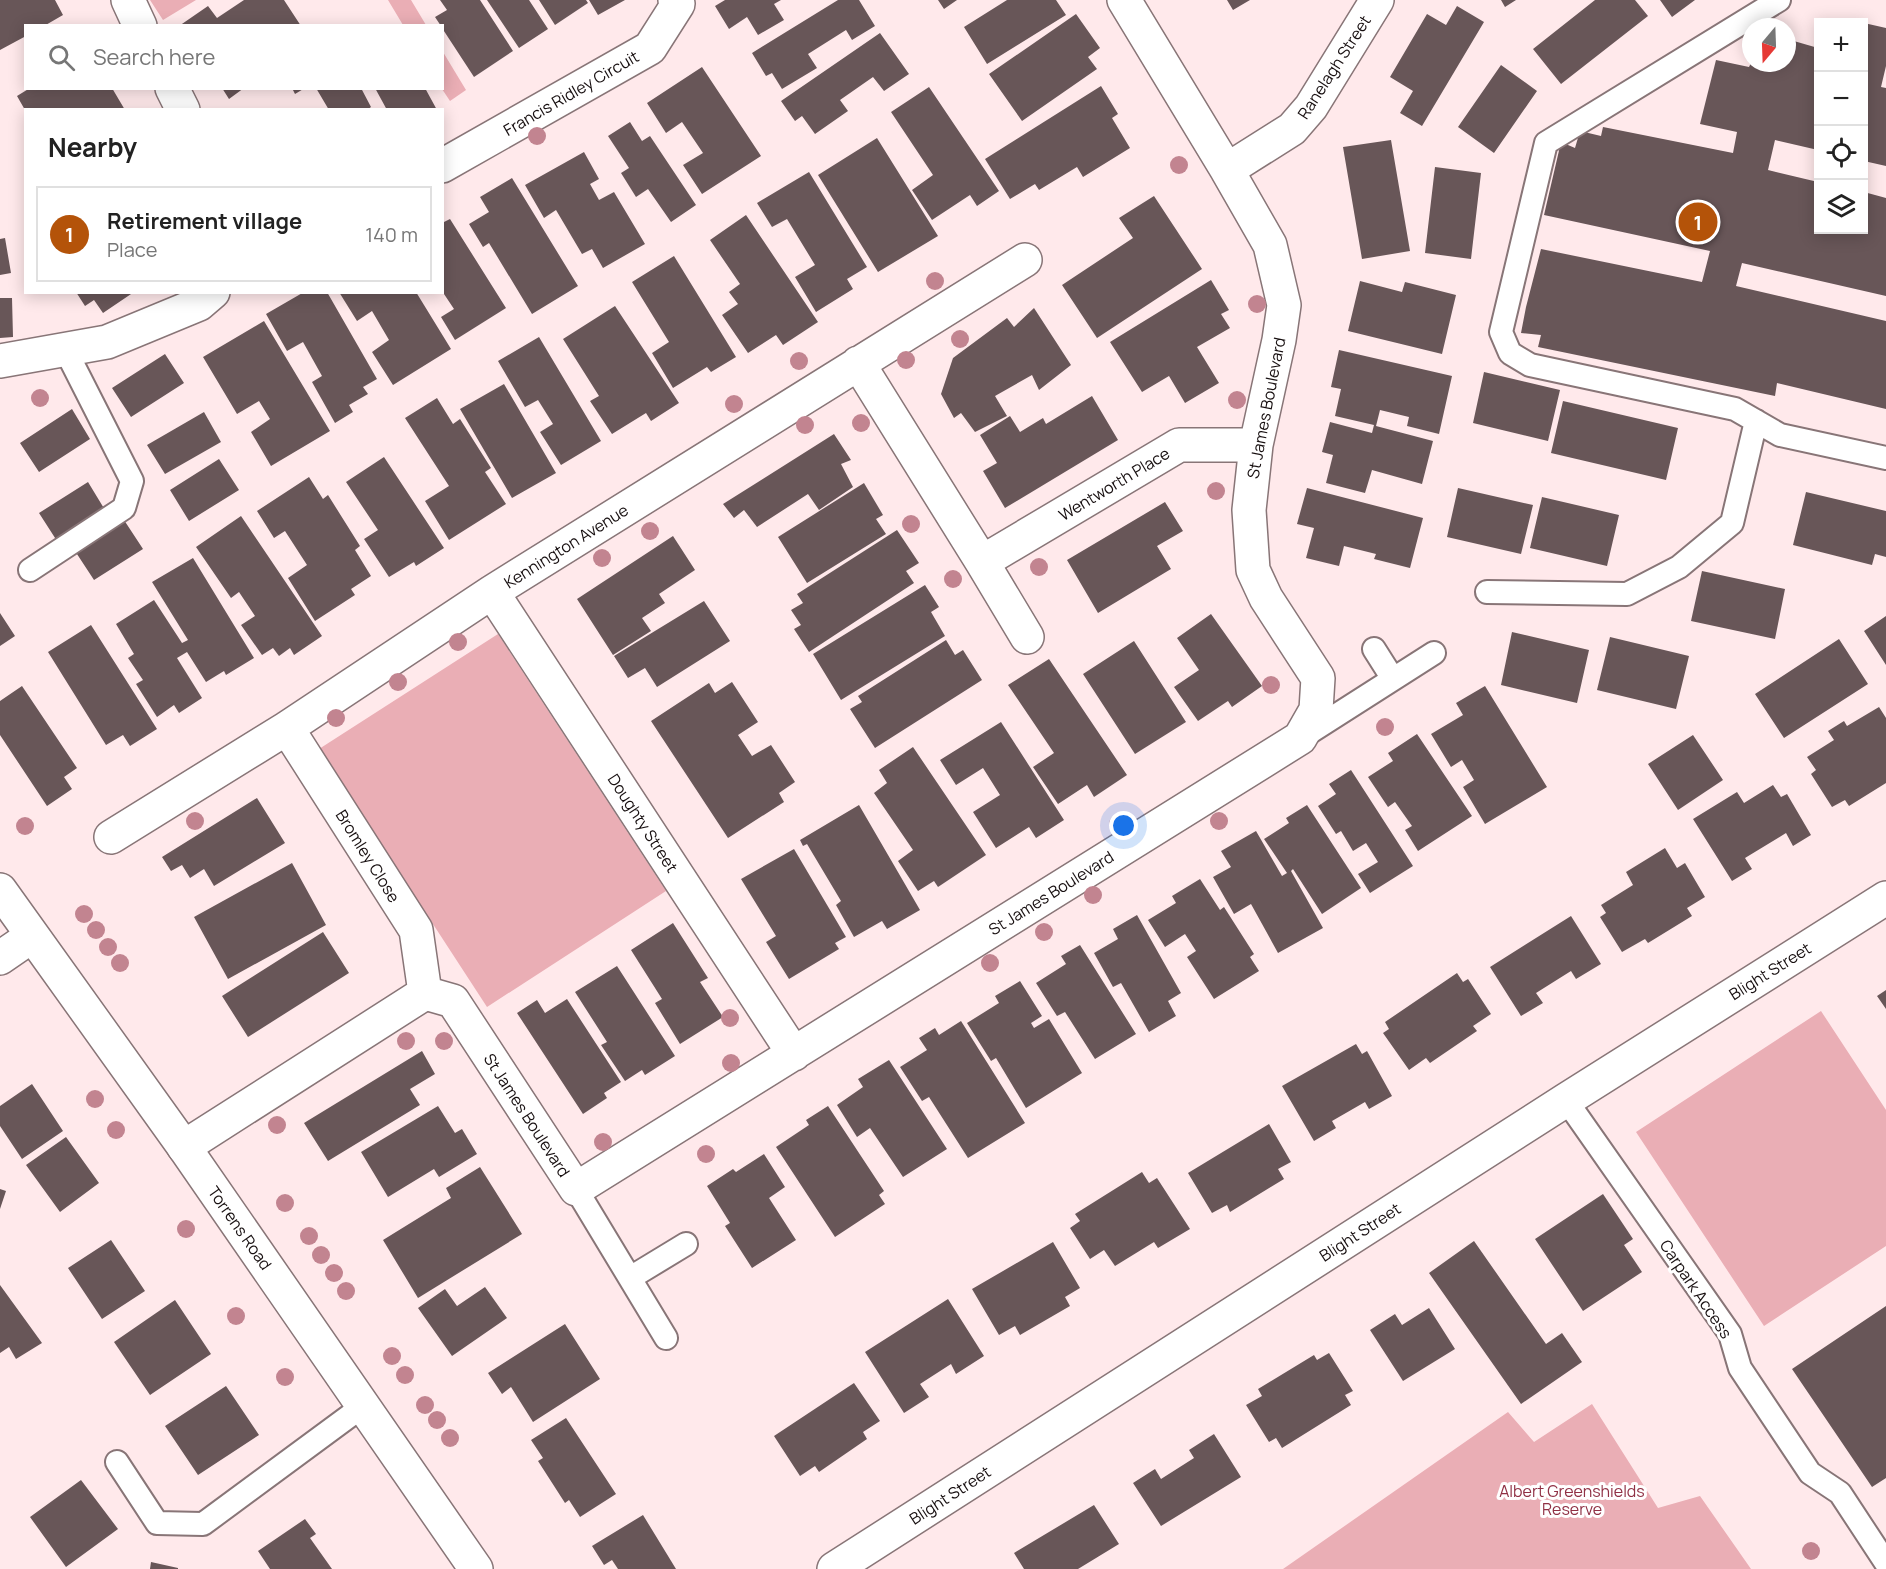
<!DOCTYPE html>
<html lang="en">
<head>
<meta charset="utf-8">
<style>
  :root { --surface:#fff; --page:#f6f6f6; --text:#222; --muted:#767676; --line:#e0e0e0; --accent:#b45309 }
  body { margin:0; font-family:Manrope,sans-serif; background:var(--page); color:var(--text) }
  .controls { position:absolute; right:18px; top:18px; display:grid; overflow:hidden; border-radius:0px; box-shadow:0 3px 15px #0003 }
  .controls button { width:54px; height:54px; display:grid; place-items:center; padding:0; border:0; border-bottom:2px solid var(--line); background:var(--surface); color:var(--text); font:30px sans-serif }
  .compass { position:absolute; left:1742px; top:18px; width:54px; height:54px; border-radius:50%; background:var(--surface); box-shadow:0 3px 15px #0003; rotate:199deg }
  .you { position:absolute; left:1124px; top:826px; width:21px; height:21px; margin:-15px; border:4px solid #fff; border-radius:50%; background:#1a73e8; box-shadow:0 0 0 9px #1a73e833 }
  .badge { display:grid; place-items:center; width:39px; height:39px; border-radius:50%; background:var(--accent); color:#fff; font-size:20px; font-weight:700 }
  .pin { position:absolute; translate:-50% -50%; border:3px solid #fff; box-shadow:0 2px 6px #0006 }
  .list { margin:0; padding:0; list-style:none }
  h2 { display:flex; justify-content:space-between; align-items:center; height:78px; margin:0; padding:0 24px; font-size:26px }
  h2 small { font-size:20px; font-weight:400; color:var(--muted) }
  .list li { display:grid; grid-template-columns:39px 1fr auto; gap:18px; align-items:center; box-sizing:border-box; height:96px; margin:0 12px 12px; padding:0 12px; border:2px solid var(--line); border-radius:0px }
  .list b { display:block; font-size:22px; white-space:nowrap }
  .list p { margin:0; font-size:20px; white-space:nowrap; color:var(--muted) }
  .list em { font-size:20px; font-style:normal; color:var(--muted) }
  .icon { flex:none; width:33px; height:33px; fill:none; stroke:currentColor; stroke-width:2; stroke-linecap:round; stroke-linejoin:round }
  .map { position:relative; flex:none; width:1886px; height:1569px; overflow:hidden }
  .search { position:absolute; background:var(--surface); box-shadow:0 3px 15px #0003; left:24px; top:24px; width:420px; height:66px; display:flex; align-items:center; gap:15px; box-sizing:border-box; padding:0 21px; border-radius:0px; color:var(--muted); font-size:22px }
  .panel { position:absolute; background:var(--surface); box-shadow:0 3px 15px #0003; left:24px; top:108px; width:420px; height:186px; border-radius:0px }
  .map>svg:first-child { display:block }
  .green { fill:#eaaeb5 }
  .building { fill:#685658 }
  .lines { fill:none; stroke-linecap:round; stroke-linejoin:round }
  .service-casing { stroke:#887577; stroke-width:26 }
  .minor-casing { stroke:#887577; stroke-width:36 }
  .tertiary-casing { stroke:#887577; stroke-width:36 }
  .secondary-casing { stroke:#887577; stroke-width:36 }
  .service { stroke:#fff; stroke-width:22 }
  .minor { stroke:#fff; stroke-width:33 }
  .tertiary { stroke:#fff; stroke-width:33 }
  .secondary { stroke:#fff; stroke-width:33 }
  .tree { fill:#c28490 }
  .labels { text-anchor:middle; dominant-baseline:central; stroke-width:6; stroke-linejoin:round; paint-order:stroke }
  .street-label { font-size:16px; fill:#170f10; stroke:#fff }
  .park-label { font-size:16px; fill:#903145; stroke:#fff }
</style>
</head>
<body>
<div class="map">
<svg width="1886" height="1569" viewBox="0 0 1886 1569">
  <rect width="100%" height="100%" fill="#ffe9eb"/>
  <path class="green" d="M150 0H196L163 20Z
    M388 0H411L426 25H403Z
    M443 52 466 90 450 101 442 89Z
    M498 634 666 891 487 1007 319 749Z
    M1821 1011 1886 1110V1246L1764 1326 1636 1132Z
    M1592 1404 1658 1508 1700 1496 1751 1569H1283L1508 1412 1534 1442Z"/>
  <path class="building" d="M0 0H55L63 15 44 26H26V36L0 50Z
    M244 0H284L301 26H179L208 6 217 18Z
    M440 0H480L513 51 474 77 442 28V26H441L435 17 447 10Z
    M487 0H529L548 29 519 48Z
    M539 0H586L588 3 555 25Z
    M589 0H625L598 15Z
    M725 0H781L774 4 784 20 758 35 747 17 729 29 715 6Z
    M838 0H859L875 26 852 40 846 30 808 54 817 68 782 89 772 73 766 76 752 53Z
    M938 0H957L944 9Z
    M1007 0H1056L1066 15 987 64 964 27Z
    M1227 0H1250L1233 10Z
    M1501 0H1516L1505 7Z
    M1595 0H1635L1648 16 1561 84 1533 49Z
    M1660 0H1695L1672 17Z
    M1457 6 1484 22 1422 126 1400 113 1413 91 1390 77 1427 14 1446 25Z
    M1076 14 1100 48 1088 57 1097 69 1022 121 989 74Z
    M1838 18 1855 22H1837Z
    M1864 23 1886 28V66L1881 87 1886 88V166L1864 161Z
    M880 33 909 74 884 91 873 77 840 100 848 111 815 134 802 116 795 121 781 101Z
    M1787 39 1818 48V150L1775 140 1768 170 1818 182V230H1864V192L1886 198V296L1742 263 1736 286 1886 321V409L1777 383 1775 396 1538 347 1541 335 1521 333 1526 307 1541 249 1702 282 1710 251 1544 215 1561 142 1575 148 1580 131 1601 136 1603 127 1733 153 1737 132 1700 124 1716 60 1749 67 1751 63H1787Z
    M1501 65 1537 91 1494 153 1458 127Z
    M702 67 761 156 702 194 683 165 703 153 682 122 666 133 647 103Z
    M1101 86 1118 114 1112 118 1130 148 1083 177 1077 167 1039 190 1035 184 1010 199 985 159Z
    M929 87 999 191 977 206 970 195 932 220 912 190 933 175 891 112Z
    M30 88H112L125 110H25L17 96Z
    M222 88H244L229 99Z
    M292 88H305L295 94Z
    M316 88H361L371 107 367 110H329Z
    M375 88H425L437 110H387Z
    M630 122 642 141 650 136 696 205 671 222 648 189 636 197 621 173 629 168 608 136Z
    M877 138 938 236 878 272 818 175Z
    M1391 140 1410 251 1362 259 1343 147Z
    M584 152 599 179 590 184 599 200 614 192 645 244 603 268 592 249 582 254 556 210 544 218 525 185Z
    M1435 167 1481 173 1471 259 1425 253Z
    M809 172 867 267 847 279 853 289 816 312 795 277 815 265 787 219 772 227 757 203Z
    M512 178 578 286 532 314 489 243 483 247 469 224 489 212 480 197Z
    M1154 196 1202 269 1097 338 1062 285 1133 238 1119 218Z
    M746 215 818 322 783 345 776 335 748 353 722 315 738 304 729 292 740 284 710 240Z
    M450 219 506 308 455 340 441 317 454 309 442 291V223Z
    M5 238 11 273 0 275V239Z
    M674 256 736 357 711 372 707 367 673 388 652 353 669 342 632 282Z
    M1211 280 1229 310 1221 314 1230 328 1197 347 1219 383 1185 403 1169 376 1142 392 1110 342Z
    M1360 281 1402 292 1405 282 1456 295 1442 354 1348 331Z
    M76 292H134L103 313 94 300 85 306Z
    M304 292H327L377 379 363 387 368 394 349 405 353 412 335 423 312 382 322 376 303 342 287 351 266 314Z
    M339 292H416L451 349 393 385 372 352 389 340 372 311 357 321Z
    M0 298H12L13 337 0 338Z
    M615 306 679 403 651 421 646 413 612 434 590 401 599 396 563 339Z
    M1034 308 1071 365 1039 390 1032 375 995 396 1007 416 975 432 961 413 954 418 941 394 953 358 1007 318 1014 327Z
    M264 321 330 431 271 466 251 432 270 419 259 401 237 414 203 357Z
    M539 337 601 441 561 465 540 432 553 424 538 400 525 407 498 361Z
    M1339 350 1452 376 1439 434 1407 426 1409 417 1380 410 1376 426 1433 441 1422 484 1372 470 1365 493 1326 483 1333 455 1322 452 1330 422 1372 433 1374 425 1335 416 1341 389 1331 387Z
    M165 354 184 383 131 417 112 388Z
    M1484 372 1560 390 1548 441 1473 423Z
    M504 384 556 473 512 498 460 409Z
    M1092 396 1118 440 1005 508 983 471 997 463 980 435 1010 416 1020 432 1043 418 1046 424Z
    M437 398 453 424 460 419 491 468 485 472 506 504 449 540 425 501 449 486 405 418Z
    M1563 401 1678 428 1666 480 1551 453Z
    M72 409 90 439 39 472 20 443Z
    M204 412 221 442 165 474 147 445Z
    M834 434 851 460 841 464 853 487 819 510 808 494 757 527 744 510 734 518 723 504Z
    M384 457 444 548 416 566 414 562 389 577 364 539 378 530 346 482Z
    M219 459 239 490 189 521 170 490Z
    M309 477 323 499 328 495 360 546 355 550 371 576 351 589 355 595 315 621 288 578 307 565 285 531 274 538 257 511Z
    M88 482 105 510 57 541 39 513Z
    M864 483 883 515 876 519 886 534 807 583 778 537Z
    M1307 488 1423 518 1410 568 1374 559 1376 554 1344 546 1339 566 1306 558 1314 528 1297 524Z
    M1458 488 1533 505 1521 554 1447 537Z
    M1806 492 1886 511V557L1875 554 1872 565 1793 545Z
    M1542 497 1619 515 1607 566 1530 548Z
    M1165 502 1183 531 1157 546 1171 569 1098 613 1067 560Z
    M241 516 322 636 294 655 290 648 279 656 273 648 262 655 241 625 255 616 239 592 231 598 196 547Z
    M124 520 143 549 94 580 75 551Z
    M897 530 919 563 906 571 914 583 809 652 794 629 801 625 791 610 803 603 797 594Z
    M673 536 695 570 659 594 665 603 642 618 651 631 613 655 577 599Z
    M193 558 254 658 226 675 224 671 206 682 187 652 177 658 202 698 179 713 174 705 157 717 136 684 143 680 128 658 134 654 116 624 154 600 182 643 188 640 152 582Z
    M1702 571 1785 589 1775 639 1691 621Z
    M925 585 939 607 931 612 945 636 841 700 813 654Z
    M704 601 730 641 657 687 645 668 628 678 614 656Z
    M0 613 15 636 0 646Z
    M1211 614 1262 686 1232 707 1228 701 1198 721 1174 687 1199 670 1177 638Z
    M1886 616V665L1864 631Z
    M91 625 157 729 130 746 123 735 106 745 48 652Z
    M1512 632 1589 650 1577 703 1501 685Z
    M1610 637 1689 656 1676 709 1597 690Z
    M1839 639 1868 684 1784 738 1755 694Z
    M946 640 955 655 963 650 982 680 875 748 850 709 862 702 858 696Z
    M1134 641 1186 722 1135 754 1083 674Z
    M1049 659 1127 775 1094 797 1087 785 1058 804 1033 767 1054 753 1008 685Z
    M732 682 758 722 738 735 752 756 771 745 795 782 779 793 784 802 728 838 651 721 709 683 715 693Z
    M22 686 77 768 64 777 72 789 47 806 0 735V701Z
    M1485 686 1547 787 1485 824 1463 787 1474 780 1462 760 1451 767 1431 734 1463 715 1456 703Z
    M1879 707 1886 718V783L1849 806 1845 800 1832 807 1811 774 1816 770 1807 757 1834 740 1828 731 1844 721 1847 726Z
    M1001 722 1064 820 1036 838 1029 827 996 848 973 812 1000 795 983 768 956 785 940 760Z
    M1417 734 1472 816 1418 851 1405 830 1412 826 1395 802 1388 807 1368 777 1393 761 1388 753Z
    M1693 735 1723 780 1678 810 1648 764Z
    M913 747 986 855 938 887 934 881 918 891 898 861 913 850 874 793 887 783 879 770Z
    M1351 770 1413 866 1370 893 1358 874 1378 862 1366 843 1353 851 1341 831 1336 834 1318 806 1336 794 1329 784Z
    M1773 785 1781 797 1787 794 1811 835 1793 846 1786 833 1745 858 1752 869 1732 881 1693 819 1737 792 1744 803Z
    M257 798 285 843 214 886 204 869 190 878 182 865 171 871 162 857Z
    M859 805 920 910 887 929 882 921 854 937 836 905 841 901 807 844 803 846 800 840Z
    M1307 805 1361 888 1322 914 1293 869 1291 871 1323 928 1278 953 1251 904 1234 914 1213 877 1231 867 1221 851 1256 831 1282 876 1287 873 1264 839 1289 823 1286 818Z
    M1665 848 1677 868 1685 863 1705 897 1687 908 1692 916 1648 943 1645 939 1622 952 1600 917 1606 913 1601 905 1633 885 1626 872Z
    M794 849 846 937 835 943 839 949 789 979 766 942 776 936 741 879Z
    M292 863 326 925 228 979 194 917Z
    M1200 879 1220 910 1224 907 1254 954 1250 957 1259 971 1214 999 1187 957 1196 951 1185 934 1165 947 1148 920 1176 903 1172 896Z
    M1137 915 1181 993 1168 1001 1176 1016 1149 1032 1121 983 1113 987 1094 953 1118 939 1113 929Z
    M1571 916 1601 964 1576 979 1571 971 1536 993 1543 1003 1521 1016 1490 967Z
    M673 923 708 978 700 982 723 1017 680 1044 655 1003 662 999 631 950Z
    M323 932 349 973 248 1037 222 996Z
    M1080 945 1136 1034 1095 1059 1065 1012 1057 1016 1036 983 1066 964 1061 956Z
    M617 966 675 1056 645 1075 642 1070 625 1081 601 1045 607 1042 575 992Z
    M1457 973 1463 982 1468 979 1491 1014 1473 1026 1477 1031 1430 1063 1426 1058 1409 1070 1383 1033 1389 1029 1385 1022Z
    M1020 981 1042 1016 1031 1023 1034 1028 1049 1019 1082 1073 1026 1108 996 1058 991 1061 967 1023 999 1003 995 996Z
    M1886 990V1009L1877 996Z
    M567 999 621 1082 604 1093 607 1098 583 1114 517 1013 537 1000 545 1013Z
    M961 1021 1025 1123 968 1158 929 1097 922 1101 900 1067 927 1050 919 1038 935 1028 939 1035Z
    M1356 1044 1362 1054 1367 1051 1392 1096 1369 1109 1365 1102 1332 1121 1336 1128 1314 1141 1282 1086Z
    M422 1051 435 1074 410 1089 420 1105 328 1161 304 1123Z
    M889 1060 947 1149 903 1177 870 1128 857 1137 837 1105 863 1087 858 1079Z
    M32 1084 63 1131 22 1159 0 1126V1106Z
    M438 1106 455 1133 462 1129 477 1154 439 1177 434 1169 388 1197 361 1152Z
    M828 1106 884 1191 879 1195 885 1204 835 1237 776 1147 809 1125 806 1120Z
    M1269 1124 1291 1162 1278 1169 1284 1179 1230 1212 1227 1205 1212 1213 1188 1173Z
    M66 1137 99 1183 60 1212 26 1165Z
    M764 1154 785 1187 769 1198 796 1240 752 1268 725 1226 730 1223 707 1186 733 1169 736 1172Z
    M480 1167 522 1234 418 1298 383 1240 451 1198 446 1188Z
    M1142 1172 1149 1183 1157 1178 1190 1229 1158 1248 1154 1242 1115 1266 1104 1250 1090 1259 1070 1228 1080 1221 1075 1214Z
    M0 1189 6 1191 0 1209Z
    M1603 1194 1633 1239 1624 1245 1642 1272 1583 1311 1535 1239Z
    M111 1240 145 1291 102 1319 68 1268Z
    M1474 1241 1546 1344 1562 1333 1582 1362 1521 1404 1429 1273Z
    M1053 1242 1080 1288 1065 1297 1070 1306 1020 1335 1015 1326 999 1335 972 1289Z
    M0 1285 42 1343 16 1359 9 1347 0 1353Z
    M485 1287 507 1318 452 1356 418 1308 445 1289 457 1306Z
    M948 1299 984 1356 956 1374 951 1364 920 1384 929 1397 904 1413 865 1352Z
    M175 1300 211 1354 150 1395 114 1342Z
    M1886 1306V1478L1872 1487 1792 1369Z
    M1429 1308 1455 1349 1403 1381 1370 1330 1395 1314 1402 1325Z
    M565 1324 600 1379 533 1422 511 1387 502 1394 488 1373Z
    M1329 1353 1353 1391 1345 1395 1351 1405 1282 1448 1276 1438 1269 1442 1246 1405 1262 1396 1258 1389 1314 1355 1317 1360Z
    M854 1383 880 1421 863 1432 867 1439 819 1472 815 1466 800 1476 774 1436Z
    M226 1386 259 1435 198 1475 165 1426Z
    M566 1418 616 1494 580 1517 569 1500 565 1503 538 1461 543 1458 531 1440Z
    M1214 1434 1241 1477 1161 1526 1133 1483 1155 1469 1161 1479 1194 1458 1189 1450Z
    M81 1480 118 1529 66 1567 30 1517Z
    M1094 1505 1119 1544 1078 1569H1024L1014 1553Z
    M643 1515 676 1569H618L612 1560 604 1565 592 1546Z
    M305 1519 316 1534 310 1538 332 1569H270L258 1551Z
    M151 1562 178 1568V1569H150Z"/>
  <g class="lines">
    <g class="service-casing">
      <path id="service" d="M1779 0 1546 143 1501 332 1510 353 1530 365 1735 409 1780 435 1886 458
        M30 570 124 508 132 481 65 349
        M1487 592 1627 594 1679 567 1732 523 1756 421
        M1374 649 1393 679
        M1304 736 1434 653
        M1566 1100 1730 1334 1740 1368 1810 1473 1840 1493 1886 1563
        M576 1189 666 1338
        M630 1278 686 1244
        M117 1462 157 1523 203 1524 363 1406"/>
    </g>
    <g class="minor-casing">
      <path id="minor" d="M128 0 140 26
        M172 88 183 110
        M442 166 650 48 678 4 675 0
        M1227 170 1292 129 1311 107 1377 0
        M0 361 107 342 199 304 213 292
        M858 363 982 562 1179 445H1256
        M982 562 1027 637
        M492 592 794 1054
        M287 728 416 930 425 993
        M111 837 287 728 492 592 1025 260
        M184 1147 425 993 453 1001 576 1189 1300 738 1316 710 1318 678 1266 598 1253 570 1249 510 1256 445 1279 340 1284 305 1270 245 1227 170 1124 0
        M834 1569 1566 1100 1886 898"/>
    </g>
    <g class="tertiary-casing">
      <path id="tertiary" d="M0 958 32 936"/>
    </g>
    <g class="secondary-casing">
      <path id="secondary" d="M0 890 184 1147 476 1569"/>
    </g>
    <use href="#service" class="service"/>
    <use href="#minor" class="minor"/>
    <use href="#tertiary" class="tertiary"/>
    <use href="#secondary" class="secondary"/>
  </g>
  <g class="tree">
    <circle cx="537" cy="136" r="9"/>
    <circle cx="1179" cy="165" r="9"/>
    <circle cx="935" cy="281" r="9"/>
    <circle cx="1257" cy="304" r="9"/>
    <circle cx="960" cy="339" r="9"/>
    <circle cx="906" cy="360" r="9"/>
    <circle cx="799" cy="361" r="9"/>
    <circle cx="40" cy="398" r="9"/>
    <circle cx="1237" cy="400" r="9"/>
    <circle cx="734" cy="404" r="9"/>
    <circle cx="861" cy="423" r="9"/>
    <circle cx="805" cy="425" r="9"/>
    <circle cx="1216" cy="491" r="9"/>
    <circle cx="911" cy="524" r="9"/>
    <circle cx="650" cy="531" r="9"/>
    <circle cx="602" cy="558" r="9"/>
    <circle cx="1039" cy="567" r="9"/>
    <circle cx="953" cy="579" r="9"/>
    <circle cx="458" cy="642" r="9"/>
    <circle cx="398" cy="682" r="9"/>
    <circle cx="1271" cy="685" r="9"/>
    <circle cx="336" cy="718" r="9"/>
    <circle cx="1385" cy="727" r="9"/>
    <circle cx="195" cy="821" r="9"/>
    <circle cx="1219" cy="821" r="9"/>
    <circle cx="1118" cy="824" r="9"/>
    <circle cx="25" cy="826" r="9"/>
    <circle cx="1093" cy="895" r="9"/>
    <circle cx="84" cy="914" r="9"/>
    <circle cx="96" cy="930" r="9"/>
    <circle cx="1044" cy="932" r="9"/>
    <circle cx="108" cy="947" r="9"/>
    <circle cx="120" cy="963" r="9"/>
    <circle cx="990" cy="963" r="9"/>
    <circle cx="730" cy="1018" r="9"/>
    <circle cx="406" cy="1041" r="9"/>
    <circle cx="444" cy="1041" r="9"/>
    <circle cx="731" cy="1063" r="9"/>
    <circle cx="95" cy="1099" r="9"/>
    <circle cx="277" cy="1125" r="9"/>
    <circle cx="116" cy="1130" r="9"/>
    <circle cx="603" cy="1142" r="9"/>
    <circle cx="706" cy="1154" r="9"/>
    <circle cx="285" cy="1203" r="9"/>
    <circle cx="186" cy="1229" r="9"/>
    <circle cx="309" cy="1236" r="9"/>
    <circle cx="321" cy="1255" r="9"/>
    <circle cx="334" cy="1273" r="9"/>
    <circle cx="346" cy="1291" r="9"/>
    <circle cx="236" cy="1316" r="9"/>
    <circle cx="392" cy="1356" r="9"/>
    <circle cx="405" cy="1375" r="9"/>
    <circle cx="285" cy="1377" r="9"/>
    <circle cx="425" cy="1405" r="9"/>
    <circle cx="437" cy="1420" r="9"/>
    <circle cx="450" cy="1438" r="9"/>
    <circle cx="1811" cy="1551" r="9"/>
  </g>
  <g class="labels">
    <g class="street-label">
      <text transform="translate(1334 67) rotate(-57)">Ranelagh Street</text>
      <text transform="translate(571 93) rotate(-30)">Francis Ridley Circuit</text>
      <text transform="translate(1266 408) rotate(-79)">St James Boulevard</text>
      <text transform="translate(1114 484) rotate(-31)">Wentworth Place</text>
      <text transform="translate(566 546) rotate(-32)">Kennington Avenue</text>
      <text transform="translate(643 823) rotate(57)">Doughty Street</text>
      <text transform="translate(368 856) rotate(58)">Bromley Close</text>
      <text transform="translate(1051 893) rotate(-32)">St James Boulevard</text>
      <text transform="translate(1770 971) rotate(-32)">Blight Street</text>
      <text transform="translate(527 1115) rotate(57)">St James Boulevard</text>
      <text transform="translate(240 1228) rotate(55)">Torrens Road</text>
      <text transform="translate(1360 1232) rotate(-33)">Blight Street</text>
      <text transform="translate(1696 1289) rotate(56)">Carpark Access</text>
      <text transform="translate(950 1495) rotate(-33)">Blight Street</text>
    </g>
    <g class="park-label">
      <text x="1572" y="1491">Albert Greenshields<tspan x="1572" dy="18">Reserve</tspan></text>
    </g>
  </g>
</svg>
<div class="controls">
<button>+</button>
<button>−</button>
<button><svg class="icon" aria-label="locate" viewBox="0 0 24 24"><circle cx="12" cy="12" r="6"/><path d="M12 2v4M12 18v4M2 12h4M18 12h4"/></svg></button>
<button><svg class="icon" aria-label="layers" viewBox="0 0 24 24"><path d="M12 4l9 5-9 5-9-5zM3 14l9 5 9-5"/></svg></button>
</div>
<svg class="compass" viewBox="-18 -18 36 36"><path d="M0-13l5 13h-10z" fill="#e53935"/><path d="M0 13l5-13h-10z" fill="#767676"/></svg>
<div class="you"></div>
<div class="pin badge" style="left:1698px;top:222px">1</div>
<div class="search"><svg class="icon" aria-label="search" viewBox="0 0 24 24"><circle cx="10" cy="10" r="6"/><path d="M15 15l6 6"/></svg>Search here</div>
<section class="panel">
<h2>Nearby<small></small></h2>
<ul class="list">
<li><span class="badge">1</span><div><b>Retirement village</b><p>Place</p></div><em>140 m</em></li>
</ul>
</section>
</div>
</body>
</html>
